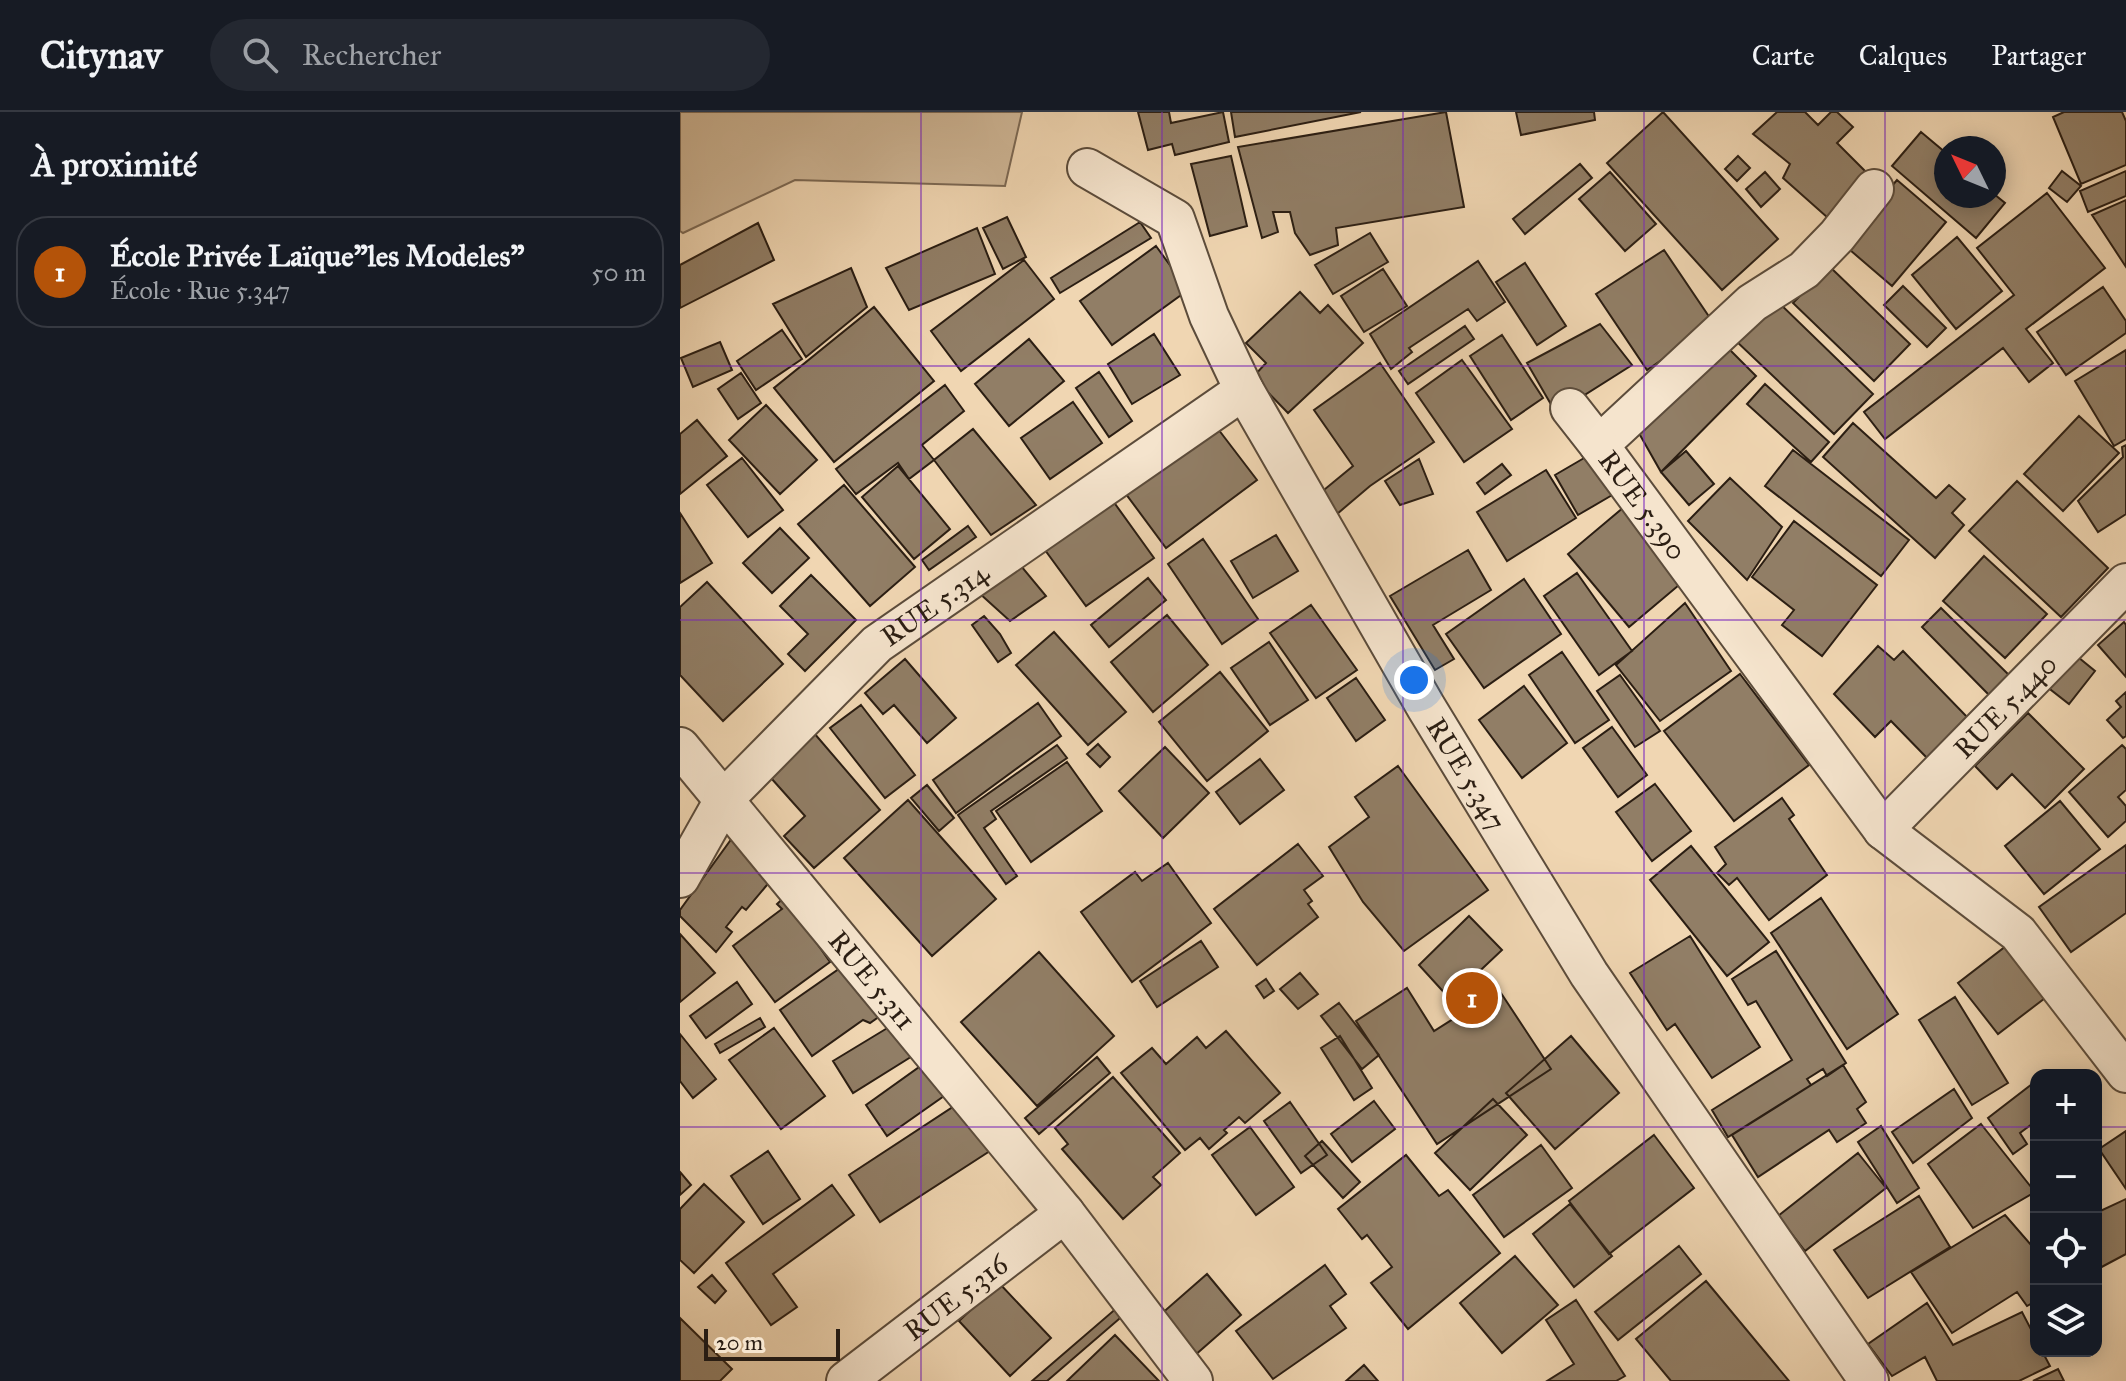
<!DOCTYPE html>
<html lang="fr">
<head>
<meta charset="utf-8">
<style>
  :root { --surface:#171b24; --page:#242831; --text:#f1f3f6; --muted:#9ea1a6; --line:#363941; --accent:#b45309 }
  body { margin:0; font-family:"IM FELL Great Primer",serif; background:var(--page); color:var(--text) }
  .controls { position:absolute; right:24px; bottom:24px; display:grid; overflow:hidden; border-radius:16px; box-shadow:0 4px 20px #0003 }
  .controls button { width:72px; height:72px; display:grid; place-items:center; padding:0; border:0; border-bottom:2px solid var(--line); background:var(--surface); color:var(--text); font:40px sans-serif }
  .compass { position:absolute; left:1254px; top:24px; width:72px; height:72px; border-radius:50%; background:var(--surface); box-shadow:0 4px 20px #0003; rotate:313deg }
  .scale { position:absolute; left:24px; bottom:20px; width:136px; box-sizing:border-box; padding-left:8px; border:4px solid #2b1e13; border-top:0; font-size:22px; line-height:28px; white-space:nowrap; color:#2b1e13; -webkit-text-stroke:6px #f5e4cd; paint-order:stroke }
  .you { position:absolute; left:734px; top:568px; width:28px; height:28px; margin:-20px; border:6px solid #fff; border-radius:50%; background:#1a73e8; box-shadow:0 0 0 12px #1a73e833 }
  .badge { display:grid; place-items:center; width:52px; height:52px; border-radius:50%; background:var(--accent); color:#fff; font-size:26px; font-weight:700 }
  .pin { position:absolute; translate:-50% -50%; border:4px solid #fff; box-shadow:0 2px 8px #0006 }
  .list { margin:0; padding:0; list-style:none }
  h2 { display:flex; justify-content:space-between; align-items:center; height:104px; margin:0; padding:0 32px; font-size:34px }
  h2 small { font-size:26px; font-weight:400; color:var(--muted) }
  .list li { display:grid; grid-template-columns:52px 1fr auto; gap:24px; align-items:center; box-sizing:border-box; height:112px; margin:0 16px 16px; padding:0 16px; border:2px solid var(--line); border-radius:32px }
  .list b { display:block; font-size:30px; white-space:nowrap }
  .list p { margin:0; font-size:26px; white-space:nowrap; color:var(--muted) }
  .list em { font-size:26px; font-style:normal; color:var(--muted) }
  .icon { flex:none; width:44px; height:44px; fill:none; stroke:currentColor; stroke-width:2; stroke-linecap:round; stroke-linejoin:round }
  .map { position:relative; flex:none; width:1446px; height:1269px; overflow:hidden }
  header { display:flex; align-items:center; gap:48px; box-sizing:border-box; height:112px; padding:0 40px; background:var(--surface); border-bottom:2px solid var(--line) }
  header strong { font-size:38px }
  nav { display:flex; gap:44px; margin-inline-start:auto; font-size:28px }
  .search { width:560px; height:72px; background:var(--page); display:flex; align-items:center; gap:20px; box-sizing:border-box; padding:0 28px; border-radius:44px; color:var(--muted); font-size:30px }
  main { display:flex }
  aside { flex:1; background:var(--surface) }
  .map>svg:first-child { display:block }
  .green { fill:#cfb797; stroke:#7d6a55; stroke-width:2 }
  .building { fill:#917e66; stroke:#2b1e13; stroke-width:2 }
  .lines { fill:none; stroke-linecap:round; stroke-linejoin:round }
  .street-casing { stroke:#5c4c3b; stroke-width:42 }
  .street { stroke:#f5e4cd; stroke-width:38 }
  .grid { fill:none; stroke:#7b2cbf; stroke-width:2; stroke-opacity:0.55 }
  .labels { text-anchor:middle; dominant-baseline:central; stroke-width:6; stroke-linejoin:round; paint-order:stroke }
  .street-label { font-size:28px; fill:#2b1e13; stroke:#f5e4cd }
</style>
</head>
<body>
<header>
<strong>Citynav</strong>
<div class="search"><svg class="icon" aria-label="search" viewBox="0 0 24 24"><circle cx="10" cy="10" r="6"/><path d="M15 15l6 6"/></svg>Rechercher</div>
<nav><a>Carte</a><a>Calques</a><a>Partager</a></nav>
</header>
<main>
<aside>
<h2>À proximité<small></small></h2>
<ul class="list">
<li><span class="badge">1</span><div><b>École Privée Laïque&quot;les Modeles&quot;</b><p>École · Rue 5.347</p></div><em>50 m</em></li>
</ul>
</aside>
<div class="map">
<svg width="1446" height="1269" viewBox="0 0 1446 1269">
  <rect width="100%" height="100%" fill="#f0d6b2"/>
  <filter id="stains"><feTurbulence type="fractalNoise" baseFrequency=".0025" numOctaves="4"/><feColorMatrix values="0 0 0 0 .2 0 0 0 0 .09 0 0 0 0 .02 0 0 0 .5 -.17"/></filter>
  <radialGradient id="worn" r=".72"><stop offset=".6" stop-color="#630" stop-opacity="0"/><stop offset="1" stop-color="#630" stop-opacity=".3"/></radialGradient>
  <path class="green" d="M0 0H342L325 74 115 68 3 121 0 119Z"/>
  <path class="building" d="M458 0H489L491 11 543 0 549 30 495 43 492 32 468 38Z
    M551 0H681L555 25Z
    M766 0 784 95 656 116 658 133 630 143 615 121 610 100H593L598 120 582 126 558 35Z
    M836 0H914L915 8 841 23Z
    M983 0 1098 127 1042 178 927 51Z
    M1097 0H1125L1138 13 1151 0H1157L1173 15 1157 31 1187 61 1157 114 1103 66 1110 52 1073 22Z
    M1384 0H1442L1446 9V53L1401 72 1373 5Z
    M1241 20 1266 41V84H1314V82L1325 91 1296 126 1212 54Z
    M551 44 567 114 530 124 511 52Z
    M1058 44 1070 56 1057 69 1045 57Z
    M900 52 912 66 845 122 833 107Z
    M1382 59 1401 74 1387 90 1369 76Z
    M1446 59V84L1408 100 1400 79Z
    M930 60 976 112 945 139 899 87Z
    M1085 60 1100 77 1081 95 1066 77Z
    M1217 68 1266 110 1212 174 1163 132Z
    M1367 81 1425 156 1346 217 1373 251 1349 270 1323 236 1205 327 1184 300 1334 183 1297 136Z
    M1446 88V155L1412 103Z
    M327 105 346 145 323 157 303 116Z
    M460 110 471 126 380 181 371 166Z
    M78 111 94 148 0 196V153Z
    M297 116 315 162 229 198 206 156Z
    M690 121 708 150 653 182 635 153Z
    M1277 125 1322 179 1276 217 1232 163Z
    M476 134 508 178 432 233 400 189Z
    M984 138 1034 212 967 258 916 182Z
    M344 148 374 187 281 259 251 219Z
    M798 149 825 190 797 209 788 197 729 236 732 240 711 257 690 222Z
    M845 151 886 214 857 233 816 170Z
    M1149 154 1230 232 1194 269 1113 191Z
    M171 156 187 195 126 245 93 192Z
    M703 157 727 194 684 220 661 184Z
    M1223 174 1266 216 1247 235 1204 193Z
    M1423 175 1446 209V221L1386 263 1357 220Z
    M620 180 640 201 648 193 683 231 608 301 573 265 586 251 566 231Z
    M1095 187 1193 282 1154 322 1055 228Z
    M194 195 254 269 154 350 94 276Z
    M920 212 952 253 876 301 847 251Z
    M785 214 794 227 728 272 719 259Z
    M102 218 122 247 76 278 57 249Z
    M474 222 500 263 452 292 428 252Z
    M822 223 863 286 831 308 790 244Z
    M349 227 384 269 329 314 295 272Z
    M40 230 52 258 13 275 1 246Z
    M1045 233 1076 264 981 360 956 316Z
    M1446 238V327L1434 334 1395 269Z
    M782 248 832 317 784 350 736 281Z
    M700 251 754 330 690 374 657 402 639 382 673 354 634 298Z
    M419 260 452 309 429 325 396 276Z
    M61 261 81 291 58 307 38 277Z
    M1085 272 1149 330 1131 350 1067 292Z
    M265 273 284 299 242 333 254 348 229 367 218 351 176 382 156 357Z
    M393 290 422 331 370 367 341 326Z
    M86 293 137 348 100 382 49 328Z
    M1399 304 1439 341 1383 399 1344 362Z
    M17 308 47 344 0 382V322Z
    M1173 311 1256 386 1269 373 1285 387 1272 401 1284 413 1255 446 1143 345Z
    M535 313 577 368 486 436 437 370Z
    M293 317 356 393 311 423 254 348Z
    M1446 333V402L1418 420 1398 389 1443 345 1442 335Z
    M1113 338 1229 428 1201 464 1085 374Z
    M1006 339 1034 372 1009 393 981 360Z
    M911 342 934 382 898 403 875 363Z
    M62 346 103 398 68 425 27 373Z
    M739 347 753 382 720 393 705 369Z
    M822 352 831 363 805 382 797 371Z
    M218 354 270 417 234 447 182 385Z
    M866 358 896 406 827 449 797 400Z
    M1050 366 1102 415 1067 468 1008 409Z
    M1337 369 1428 456 1381 505 1289 419Z
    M164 373 235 455 190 494 118 412Z
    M433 389 474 446 406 494 365 438Z
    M944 395 1005 468 949 515 888 442Z
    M0 401 32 451 0 471Z
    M1114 409 1197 473 1142 544 1102 513 1114 498 1072 465Z
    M288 414 296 425 249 458 242 448Z
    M100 416 129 446 92 481 63 451Z
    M596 423 618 459 573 486 551 449Z
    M523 427 578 507 542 532 488 452Z
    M788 438 811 478 753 513 774 547 755 558 710 484Z
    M1304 444 1367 502 1325 546 1263 489Z
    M336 448 366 484 330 509 298 480Z
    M897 461 952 539 919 563 864 484Z
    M131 463 176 508 125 559 108 542 128 522 100 494Z
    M468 466 486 488 429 535 411 513Z
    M844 467 881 522 804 576 766 522Z
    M27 470 103 552 43 609 0 563V495Z
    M1005 491 1051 559 980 609 936 553Z
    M631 493 677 558 636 586 590 521Z
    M1261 496 1333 567 1313 587 1242 515Z
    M487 503 528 553 473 600 431 550Z
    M304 504 320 522 331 541 318 550 292 513Z
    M1444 510 1446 513V565L1418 533Z
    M374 520 446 600 408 633 336 553Z
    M589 530 628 588 590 613 551 556Z
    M1198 534 1214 548 1223 539 1289 607 1249 648 1211 609 1195 625 1154 582Z
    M882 540 929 608 895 631 849 563Z
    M1393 541 1415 559 1389 592 1366 574Z
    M225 547 276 606 247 631 214 593 203 602 185 581Z
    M540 560 588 619 527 669 479 610Z
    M1060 562 1129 653 1054 709 984 619Z
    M940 563 980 619 955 635 917 579Z
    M676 566 705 608 676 629 647 586Z
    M844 574 887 631 842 666 799 608Z
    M1446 580V624L1443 626 1427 608 1441 595 1436 589Z
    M358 591 381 624 276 701 253 668Z
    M181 593 235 663 205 686 150 616Z
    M1348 601 1404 657 1365 696 1332 662 1317 677 1295 654Z
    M128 614 200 698 134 756 104 724 125 704 83 657Z
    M932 615 967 663 938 685 903 636Z
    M418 632 430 645 420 655 407 642Z
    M377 633 387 646 311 699 316 707 304 716 337 764 326 772 278 703Z
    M1442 633 1446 637V678L1438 685 1446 694V709L1428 725 1389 680Z
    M485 635 529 681 483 726 439 679Z
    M580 647 604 678 560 712 536 680Z
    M387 650 422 699 351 750 316 699Z
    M718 654 808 778 724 839 683 790 649 735 689 705 675 685Z
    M975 672 1011 719 972 749 936 700Z
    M247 673 274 706 259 719 231 686Z
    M1102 686 1114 703 1109 707 1147 763 1089 808 1057 766 1049 773 1037 761 1046 752 1035 735Z
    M228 688 316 787 252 844 164 746Z
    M1380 689 1420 737 1364 782 1325 734Z
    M55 722 97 761 66 798 62 795 46 815 52 820 36 840 0 804V798Z
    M618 732 643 764 624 778 632 789 628 792 638 805 577 853 534 797Z
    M1446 733V801L1391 840 1359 795Z
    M1011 734 1089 830 1047 864 970 768Z
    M488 751 531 811 452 870 401 800 455 760 462 769Z
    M110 780 129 820 150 850 95 890 53 834 102 797 97 792Z
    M1141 786 1218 902 1167 937 1091 821Z
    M789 804 822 838 770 887 739 853Z
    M0 822 35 861 0 890Z
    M1010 824 1080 935 1032 966 995 912 987 918 950 861Z
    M521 829 538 855 477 895 460 869Z
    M1330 831 1369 883 1318 922 1278 871Z
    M1096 839 1166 951 1147 964 1143 957 1127 967 1131 973 1048 1025 1032 998 1112 948 1076 889 1068 893 1052 867Z
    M359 840 434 924 357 994 281 910Z
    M166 852 200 904 190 911 183 908 132 944 100 898Z
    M620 861 638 882 618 897 600 877Z
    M586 867 594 879 584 886 576 874Z
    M57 870 72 892 26 926 10 904Z
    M727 876 754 919 819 878 871 957 757 1032 676 909Z
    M1275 885 1328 971 1292 993 1239 908Z
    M659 891 699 943 682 957 641 904Z
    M80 906 85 915 40 941 35 932Z
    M214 912 234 943 173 981 153 949Z
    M94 916 145 984 101 1017 49 948Z
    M546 919 600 981 565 1011 559 1005 544 1018 547 1021 529 1037 520 1026 505 1038 441 961 472 936 486 952 517 925 526 936Z
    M0 922 36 967 13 986 0 969Z
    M660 924 692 976 674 988 641 936Z
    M891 924 939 981 875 1037 826 981Z
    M417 945 430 961 359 1022 345 1006Z
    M242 953 264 984 207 1024 186 993Z
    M1163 953 1186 990 1177 997 1186 1011 1157 1030 1149 1018 1078 1065 1052 1023Z
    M433 965 500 1041 473 1065 481 1073 443 1107 382 1037 388 1032 375 1016Z
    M1356 969V1009L1340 1021 1347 1032 1333 1042 1308 1006Z
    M1274 977 1292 1006 1233 1051 1212 1020Z
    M813 987 847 1023 790 1078 755 1041Z
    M282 989 313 1037 200 1110 169 1063Z
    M694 989 715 1017 672 1050 651 1022Z
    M610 990 647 1043 621 1061 584 1009Z
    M1301 1012 1355 1080 1293 1116 1248 1052Z
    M1201 1014 1239 1076 1217 1091 1178 1030Z
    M570 1015 614 1075 576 1103 532 1043Z
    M1446 1019V1077L1419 1037Z
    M974 1023 1014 1076 929 1142 889 1089Z
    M642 1029 680 1070 663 1086 625 1044Z
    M861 1033 892 1076 824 1125 793 1083Z
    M88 1039 120 1087 83 1112 51 1064Z
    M1178 1041 1206 1076 1125 1139 1098 1104Z
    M726 1043 759 1084 768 1078 820 1141 728 1217 691 1171 712 1155 687 1123 682 1127 658 1097Z
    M0 1060 11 1073 0 1083Z
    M24 1072 64 1110 14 1161 0 1148V1097Z
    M152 1073 174 1103 93 1162 117 1195 91 1213 46 1151Z
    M1239 1084 1270 1135 1188 1186 1154 1138Z
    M1446 1087V1142L1416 1158V1101Z
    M890 1092 932 1144 894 1175 853 1122Z
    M1325 1103 1351 1133 1356 1130V1189L1347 1194 1337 1180 1272 1221 1231 1160Z
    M999 1134 1021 1162 938 1228 915 1200Z
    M835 1144 878 1193 822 1241 780 1191Z
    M645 1153 666 1182 650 1194 666 1216 593 1267 556 1219Z
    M527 1162 561 1203 514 1244 480 1203Z
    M32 1163 46 1179 35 1191 18 1175Z
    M1026 1169 1109 1269H991L956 1227Z
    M319 1171 371 1226 330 1264 279 1209Z
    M896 1188 945 1264 936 1269H867L894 1252 866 1208Z
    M1247 1191 1273 1233 1342 1200 1356 1227V1239H1362L1370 1254 1339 1269H1257L1245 1245 1212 1264 1188 1232Z
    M439 1194 446 1201 367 1269H352Z
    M0 1206 52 1257 40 1269H0Z
    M435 1223 479 1269H387Z
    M684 1253 698 1269H666Z
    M1378 1257 1384 1269H1353Z"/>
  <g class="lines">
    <g class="street-casing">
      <g id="street">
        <path id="s1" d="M407 56 495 107 529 204 564 278 746 595 909 862 1189 1269"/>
        <path id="s2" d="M1194 77 1157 124 1124 158 1072 191 919 333 1203 718 1338 821 1446 961"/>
        <path d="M890 296 919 333"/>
        <path id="s3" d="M0 635 385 1101 513 1269"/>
        <path id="s4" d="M1203 718 1446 471"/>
        <path id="s5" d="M0 766 45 686 197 532 564 278"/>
        <path id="s6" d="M166 1269 385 1101"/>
      </g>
    </g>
    <use href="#street" class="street"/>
  </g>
  <path class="grid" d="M241 0V1269M482 0V1269M723 0V1269M964 0V1269M1205 0V1269M0 254H1446M0 508H1446M0 761H1446M0 1015H1356M1416 1015H1446"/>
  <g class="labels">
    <g class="street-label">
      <text stroke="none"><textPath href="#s2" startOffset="452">RUE 5.390</textPath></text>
      <text stroke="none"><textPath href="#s5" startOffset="378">RUE 5.314</textPath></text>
      <text stroke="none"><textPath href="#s4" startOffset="174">RUE 5.440</textPath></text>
      <text stroke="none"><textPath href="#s1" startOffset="730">RUE 5.347</textPath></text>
      <text stroke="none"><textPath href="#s3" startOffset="302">RUE 5.311</textPath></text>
      <text stroke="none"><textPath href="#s6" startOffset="138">RUE 5.316</textPath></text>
    </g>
  </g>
  <rect width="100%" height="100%" filter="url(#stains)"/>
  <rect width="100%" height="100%" fill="url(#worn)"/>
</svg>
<div class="controls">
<button>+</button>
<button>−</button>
<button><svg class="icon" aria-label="locate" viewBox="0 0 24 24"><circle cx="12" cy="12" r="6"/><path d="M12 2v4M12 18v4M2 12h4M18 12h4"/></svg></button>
<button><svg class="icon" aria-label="layers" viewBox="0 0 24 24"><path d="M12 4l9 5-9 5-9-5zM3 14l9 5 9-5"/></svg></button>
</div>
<svg class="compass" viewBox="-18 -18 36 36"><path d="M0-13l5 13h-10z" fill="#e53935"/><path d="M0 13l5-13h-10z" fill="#9ea1a6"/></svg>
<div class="scale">20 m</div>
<div class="you"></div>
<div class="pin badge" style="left:792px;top:886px">1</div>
</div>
</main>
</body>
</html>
